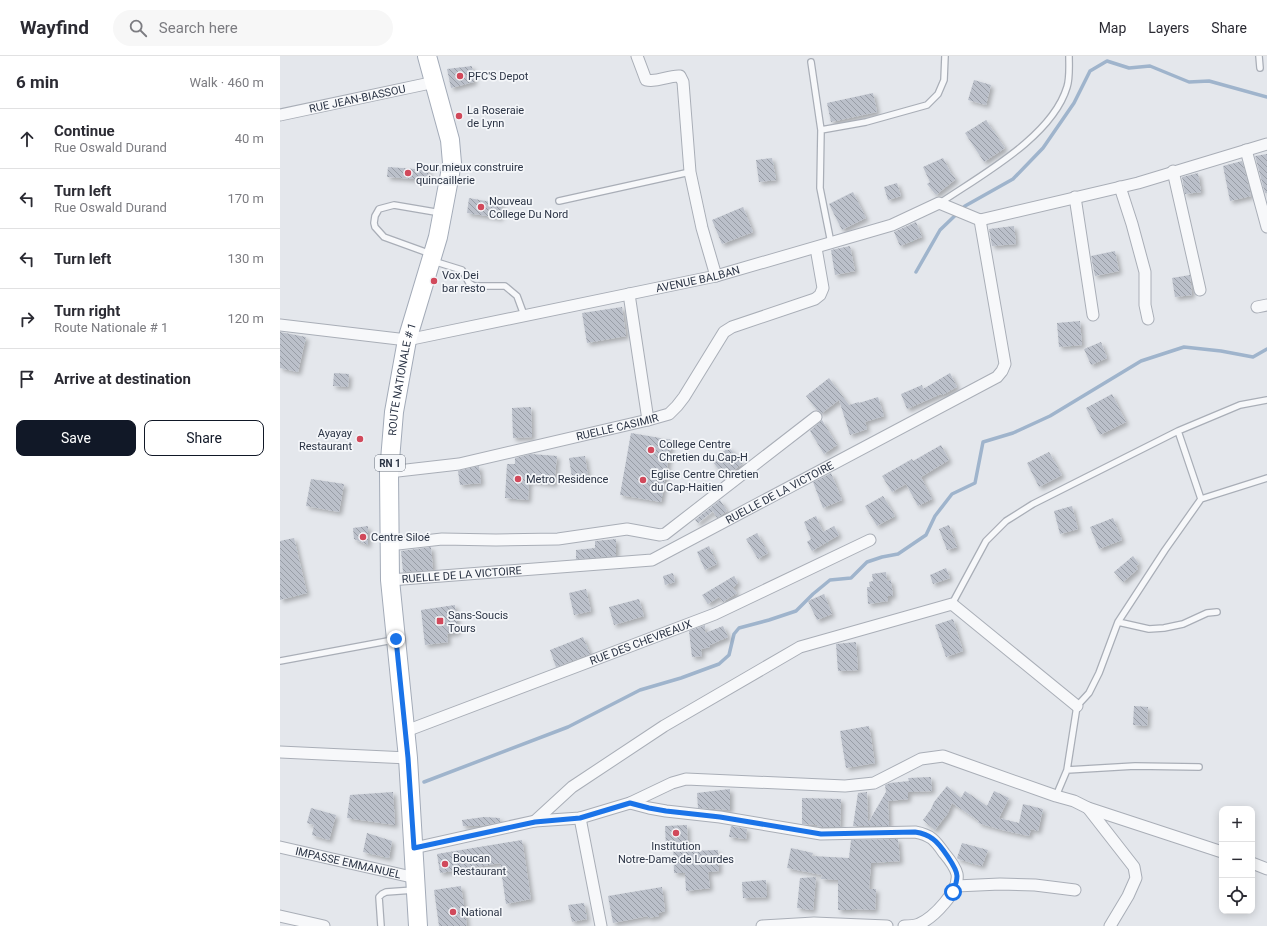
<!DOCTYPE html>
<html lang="en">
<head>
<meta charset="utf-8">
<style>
  :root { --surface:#fff; --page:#f7f7f7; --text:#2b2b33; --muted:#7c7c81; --line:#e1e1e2; --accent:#111827 }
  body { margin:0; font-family:Roboto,sans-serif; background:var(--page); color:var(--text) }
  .controls { position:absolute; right:12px; bottom:12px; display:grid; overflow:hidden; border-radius:8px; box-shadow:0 2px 10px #0003 }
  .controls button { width:36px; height:36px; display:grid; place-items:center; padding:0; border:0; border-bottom:1px solid var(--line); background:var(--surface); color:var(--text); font:20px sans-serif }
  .stop { position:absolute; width:12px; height:12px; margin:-9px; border:3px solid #1a73e8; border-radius:50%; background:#fff }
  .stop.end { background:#1a73e8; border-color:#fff; box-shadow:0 1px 4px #0008 }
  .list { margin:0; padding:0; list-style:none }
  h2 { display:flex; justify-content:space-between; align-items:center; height:52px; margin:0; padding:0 16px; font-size:17px }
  h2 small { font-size:13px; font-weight:400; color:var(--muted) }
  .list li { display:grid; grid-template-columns:26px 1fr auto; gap:12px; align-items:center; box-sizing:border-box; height:60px; padding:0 16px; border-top:1px solid var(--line) }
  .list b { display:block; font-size:15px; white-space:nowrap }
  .list p { margin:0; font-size:13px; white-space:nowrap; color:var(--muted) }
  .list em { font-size:13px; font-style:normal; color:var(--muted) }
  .actions { display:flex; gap:8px; padding:12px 16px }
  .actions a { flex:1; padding:9px 0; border:1px solid var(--accent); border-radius:8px; text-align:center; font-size:14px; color:var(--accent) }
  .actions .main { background:var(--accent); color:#fff }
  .icon { flex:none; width:22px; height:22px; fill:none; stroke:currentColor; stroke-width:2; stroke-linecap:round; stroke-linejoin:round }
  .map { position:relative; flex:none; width:987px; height:870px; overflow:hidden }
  header { display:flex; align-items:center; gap:24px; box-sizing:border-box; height:56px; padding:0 20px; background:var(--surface); border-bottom:1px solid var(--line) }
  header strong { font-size:19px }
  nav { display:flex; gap:22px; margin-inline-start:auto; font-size:14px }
  .search { width:280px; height:36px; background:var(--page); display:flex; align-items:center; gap:10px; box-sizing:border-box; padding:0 14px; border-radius:22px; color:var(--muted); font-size:15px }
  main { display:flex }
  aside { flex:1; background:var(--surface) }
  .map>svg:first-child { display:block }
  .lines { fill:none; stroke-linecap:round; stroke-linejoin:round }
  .stream { stroke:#9fb4cc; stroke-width:3.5 }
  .building { fill:url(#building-back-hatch); filter:url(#shadow) }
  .service-casing { stroke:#a9aeb7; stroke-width:8 }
  .minor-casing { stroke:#a9aeb7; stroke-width:13 }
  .primary-casing { stroke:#a3abb8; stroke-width:20 }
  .service { stroke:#f7f8fa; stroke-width:5.5 }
  .minor { stroke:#f7f8fa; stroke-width:11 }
  .primary { stroke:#fff; stroke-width:18 }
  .route { stroke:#1a73e8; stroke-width:5 }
  .poi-dot { fill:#d1495b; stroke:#f4f6f9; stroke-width:1.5 }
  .labels { text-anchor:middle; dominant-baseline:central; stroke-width:3.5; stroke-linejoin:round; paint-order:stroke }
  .shield { fill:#f4f6f9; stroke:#676e7b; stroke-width:1 }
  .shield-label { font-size:10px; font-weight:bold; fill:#2b3445 }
  .poi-label { font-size:11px; fill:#2b3445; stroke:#f4f6f9; text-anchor:start }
  .street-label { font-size:11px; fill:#2b3445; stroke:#f4f6f9 }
</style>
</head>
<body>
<header>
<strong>Wayfind</strong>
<div class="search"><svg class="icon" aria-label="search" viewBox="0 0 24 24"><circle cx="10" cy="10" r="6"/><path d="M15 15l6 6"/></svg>Search here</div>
<nav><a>Map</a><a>Layers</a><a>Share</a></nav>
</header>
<main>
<aside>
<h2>6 min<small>Walk · 460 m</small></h2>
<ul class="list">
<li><svg class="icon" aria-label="ahead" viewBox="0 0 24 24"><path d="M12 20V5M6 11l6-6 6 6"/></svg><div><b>Continue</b><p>Rue Oswald Durand</p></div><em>40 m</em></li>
<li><svg class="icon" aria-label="left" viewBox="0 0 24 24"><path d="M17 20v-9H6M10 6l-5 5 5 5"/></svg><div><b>Turn left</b><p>Rue Oswald Durand</p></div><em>170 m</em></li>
<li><svg class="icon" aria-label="left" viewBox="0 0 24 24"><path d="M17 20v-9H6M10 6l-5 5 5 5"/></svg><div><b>Turn left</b></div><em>130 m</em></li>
<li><svg class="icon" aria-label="right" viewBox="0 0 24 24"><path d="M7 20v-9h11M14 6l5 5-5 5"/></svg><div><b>Turn right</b><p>Route Nationale # 1</p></div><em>120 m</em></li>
<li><svg class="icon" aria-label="arrive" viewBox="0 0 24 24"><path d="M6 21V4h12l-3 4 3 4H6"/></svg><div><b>Arrive at destination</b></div></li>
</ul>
<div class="actions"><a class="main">Save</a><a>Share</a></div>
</aside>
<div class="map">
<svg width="987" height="870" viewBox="0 0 987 870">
  <defs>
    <pattern id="building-back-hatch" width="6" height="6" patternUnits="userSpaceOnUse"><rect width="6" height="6" fill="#bbc0ca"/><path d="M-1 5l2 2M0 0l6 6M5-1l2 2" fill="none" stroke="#989da6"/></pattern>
    <filter id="shadow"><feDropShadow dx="3" dy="3" stdDeviation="2" flood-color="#0004"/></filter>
  </defs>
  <rect width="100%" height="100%" fill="#e4e7ec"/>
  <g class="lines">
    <path class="stream" d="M636 216 660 174 685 150 733 123 763 92 794 47 810 15 827 5 849 12 870 10 909 26 929 25 987 41
      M144 726 288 671 360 634 401 622 439 608 449 599 454 578 459 572 489 564 516 555 533 538 550 524 571 522 587 506 602 501 618 498 646 479 655 460 672 438 695 427 703 386 733 377 770 360 861 305 904 291 941 295 973 301 987 293"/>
  </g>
  <path class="building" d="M192 10 194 26 171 32 167 13Z
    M694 24 711 29 706 49 688 44Z
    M593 37 597 56 551 66 547 47Z
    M706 64 725 92 704 106 685 77Z
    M987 98V137H985L975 100Z
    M492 102 496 124 479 126 476 104Z
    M663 102 671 117 676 123 656 139 647 128 650 126 643 111Z
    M962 105 971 140 950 145 943 110Z
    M108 111 149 114 148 124 107 121Z
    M918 117 921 136 905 138 902 121Z
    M617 127 621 140 608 144 604 131Z
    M573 136 586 162 562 174 549 148Z
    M189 142 222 148 220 162 187 157Z
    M463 151 473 176 442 188 432 164Z
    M636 166 642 181 620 190 614 176Z
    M734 170 736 188 712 190 709 173Z
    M570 190 575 215 555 219 551 194Z
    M835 195 839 215 815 220 811 200Z
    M910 219 912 239 895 241 892 222Z
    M342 251 346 280 307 287 302 257Z
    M800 265 802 289 779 291 777 267Z
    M0 276 26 281 18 316 0 312Z
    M821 286 827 302 811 309 804 293Z
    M54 317 69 318 68 331 53 330Z
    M670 317 677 331 662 339 661 338 627 353 621 338 642 329 643 333Z
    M549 322 569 349 579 346V347L598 341 604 360 585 366 587 373 570 379 559 344 542 357 537 354 526 340Z
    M832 338 846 366 820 379 806 352Z
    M251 351 252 381 233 382 232 352Z
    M542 364 557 389 544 398 530 375Z
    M351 377 392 384 381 446 340 439Z
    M661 389 669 404 641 421 652 443 638 450 626 428 612 436 602 420 632 403 633 405Z
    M449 391 462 408 445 421 432 405Z
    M769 396 782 419 759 431 747 407Z
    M251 398 277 400 274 428 249 425 248 444 225 442 227 408H235V402Z
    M305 400 308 420 292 422 289 402Z
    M199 410 201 427 180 429 178 415Z
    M551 417 562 444 543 452 533 426Z
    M31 423 64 428 59 456 26 450Z
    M603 440 615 460 597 470 585 450Z
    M440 444 447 455 437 462 433 455 418 467 415 464Z
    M792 450 798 473 780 478 774 455Z
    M536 460 543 476 554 470 559 479 532 495 527 486 531 483 524 466Z
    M833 462 842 484 819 493 810 471Z
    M669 469 677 491 667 494 659 473Z
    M88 470V489L74 483 73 472Z
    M477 477 488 497 478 503 466 483Z
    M14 482 27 537 0 544V485Z
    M336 483V500L296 503V494L315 492V485Z
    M429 490 437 508 425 514 417 496Z
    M151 491 153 514 123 516 121 495Z
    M853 500 859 508 856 510 858 513 843 526 834 516Z
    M666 512 670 522 653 528 650 519Z
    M606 516 607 525 611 524 613 540H608V545L588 548 587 531H590L589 526 593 525 592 518Z
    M393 517 395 526 385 529 383 520Z
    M454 520 458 527 453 532 457 537 443 546 439 541 428 548 422 539Z
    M306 533 311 555 294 559 289 537Z
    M544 538 552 558 537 564 528 545Z
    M359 543 364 560 334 569 329 551Z
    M175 549 178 576 167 578 168 586 145 589 141 554Z
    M673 563 683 595 666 601 655 569Z
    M425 569V577L443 570 448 581 430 589V591L421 593 422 600 412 601 409 575Z
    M303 581 310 598 276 611 270 594Z
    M576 586 578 614 558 615 556 588Z
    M854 650 868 651 867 670 853 669Z
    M589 670 595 707 566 712 560 675Z
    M651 721 652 735 628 736V743L608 745 609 770H573L578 737 587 736 588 767 606 736 605 729 610 727 629 725 628 722Z
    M667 730 681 742 685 735 707 750 714 735 729 742 719 762 739 767 743 748 763 753 758 775 751 773 749 780 722 774 698 767 699 765 672 747 668 757 655 774 643 764 651 753 654 746Z
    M450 733V754L418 752 417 737Z
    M113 736 115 769 67 762 70 739Z
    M522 742 561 743 560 771H542L537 770V769L522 768Z
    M31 752 56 759 49 784 32 779 34 769 27 767Z
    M204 761 220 762V766L200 770H183L182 764Z
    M407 769 408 795 438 794 439 815 428 816 430 832 406 835 405 817H394L393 790H386L385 770Z
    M451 770 467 773 466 783 449 781Z
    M87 777 112 785 109 802 83 796Z
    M618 783 620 805 591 807 589 833H596L595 854 573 853V854H558V824L541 823 542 819 507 812 511 792 533 797 532 800 569 802 571 784Z
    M242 784 251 843 226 848 220 807 160 817 157 798Z
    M682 787 708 794 702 810 678 803 677 802Z
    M536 821 533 854 517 852 520 822Z
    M486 824 487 841 463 842 462 826Z
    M181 830 187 870H159L154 834Z
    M382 831 385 855 379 857V860L368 862V860L333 867 328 840Z
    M304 847 307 863 292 866 288 849Z"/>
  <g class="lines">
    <g class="service-casing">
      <path id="service" d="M979 0 980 12
        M531 6 541 74
        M279 145 410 116
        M660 147C701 119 772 81 787 31 790 22 789 9 789 0
        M551 187 540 132 541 74 586 66 647 49 658 38 664 24 665 0
        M151 198 104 181 95 171 94 167 95 160 99 153 114 149 161 157
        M153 205 182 214 189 227 194 230H225L237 240 244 259
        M898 375 921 443
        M672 548 706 485 726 465 753 448 898 375 960 349 987 344
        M838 566 869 573 884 572 903 568 927 557 937 556
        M0 605 113 584
        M787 714 797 650 809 637 819 617 838 566 885 494 921 443 987 422
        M776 740 787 714 855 710 919 711
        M101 870 99 841 102 838 106 836 134 834"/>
    </g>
    <g class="minor-casing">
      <g id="minor">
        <path d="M357 0 366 24C378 27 388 19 400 20L403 26 410 116 422 172 436 220"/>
        <path id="s1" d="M0 59 155 26"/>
        <path d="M966 94 987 171"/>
        <path d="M893 115 920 234"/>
        <path d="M840 131 852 168 865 216V249L868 263"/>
        <path d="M795 141 813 259"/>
        <path d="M700 164 858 127 987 88"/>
        <path d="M349 238 368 364"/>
        <path d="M977 251 987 249"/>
        <path id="s2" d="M0 269 127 284 436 220 612 169 659 147 700 164"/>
        <path id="s3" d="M109 416 179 408 368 364 389 358 397 350 404 341 444 276 452 271 535 243 540 239 543 232 536 192"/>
        <path d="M109 489 162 483 216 484 278 483 347 473 380 479 385 478 536 361"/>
        <path id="s4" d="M110 524 372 504 717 321 722 315 725 308 700 164"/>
        <path id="s5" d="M126 675 435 558 590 484"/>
        <path d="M0 696 128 702"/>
        <path d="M350 747 369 752 386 755 440 761 541 778 635 776C651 779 655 784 664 797 669 803 675 810 677 818 680 835 653 862 639 868 635 870 629 870 624 870"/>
        <path d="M808 752 854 811 856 822 848 840 830 870"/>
        <path d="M300 762 321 870"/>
        <path d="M255 765 292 731 384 670 520 591 672 548 797 650"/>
        <path id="s6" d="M0 791 136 822"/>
        <path d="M134 792 255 765 300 762 350 747 392 727 406 723 565 730 594 727 641 703 663 700 776 740 794 745 808 752 942 796"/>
        <path d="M972 807 987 813"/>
        <path d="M676 830 720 828 755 829 795 834"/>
        <path d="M0 860 44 870"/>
        <path d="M482 870 534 867 607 870"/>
      </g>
    </g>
    <g class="primary-casing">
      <g id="primary">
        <path id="s7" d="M138 870 128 702 110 524 109 416 114 356 127 284 158 181 172 107 170 84 147 0"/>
      </g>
    </g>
    <use href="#service" class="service"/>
    <use href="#minor" class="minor"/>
    <use href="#primary" class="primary"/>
  </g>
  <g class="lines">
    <path class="route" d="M116 583 128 702 134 792 255 766 300 762 350 747 369 752 386 755 440 761 541 778 635 776C642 777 648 779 653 783 660 788 677 812 677 820 677 826 675 831 673 836"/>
  </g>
  <g class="poi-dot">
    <circle cx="180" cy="20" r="4"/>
    <circle cx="179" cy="60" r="4"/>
    <circle cx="128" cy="117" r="4"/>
    <circle cx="201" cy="151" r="4"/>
    <circle cx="154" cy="225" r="4"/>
    <circle cx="80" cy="383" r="4"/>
    <circle cx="371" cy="394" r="4"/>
    <circle cx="238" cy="423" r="4"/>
    <circle cx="363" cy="424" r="4"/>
    <circle cx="83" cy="481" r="4"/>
    <rect x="156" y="561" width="8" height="8" rx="2"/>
    <circle cx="396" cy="777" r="4"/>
    <circle cx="165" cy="808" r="4"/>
    <circle cx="173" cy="856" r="4"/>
  </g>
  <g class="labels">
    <rect class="shield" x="95" y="399" width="30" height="16" rx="3"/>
    <g class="shield-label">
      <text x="110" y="407">RN 1</text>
    </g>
    <g class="poi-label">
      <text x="188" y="20">PFC'S Depot</text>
      <text x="187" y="54">La Roseraie<tspan x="187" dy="13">de Lynn</tspan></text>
      <text x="136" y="111">Pour mieux construire<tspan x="136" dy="13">quincaillerie</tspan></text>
      <text x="209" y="145">Nouveau<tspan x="209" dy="13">College Du Nord</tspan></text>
      <text x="162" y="219">Vox Dei<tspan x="162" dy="13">bar resto</tspan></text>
      <text x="72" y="377" text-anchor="end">Ayayay<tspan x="72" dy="13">Restaurant</tspan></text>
      <text x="379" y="388">College Centre<tspan x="379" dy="13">Chretien du Cap-H</tspan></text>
      <text x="371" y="418">Eglise Centre Chretien<tspan x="371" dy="13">du Cap-Haitien</tspan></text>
      <text x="246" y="423">Metro Residence</text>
      <text x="91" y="481">Centre Siloé</text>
      <text x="168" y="559">Sans-Soucis<tspan x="168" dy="13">Tours</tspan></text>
      <text x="396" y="790" text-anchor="middle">Institution<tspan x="396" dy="13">Notre-Dame de Lourdes</tspan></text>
      <text x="173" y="802">Boucan<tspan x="173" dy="13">Restaurant</tspan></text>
      <text x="181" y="856">National</text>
    </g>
    <g class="street-label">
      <text stroke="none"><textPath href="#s1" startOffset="79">RUE JEAN-BIASSOU</textPath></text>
      <text stroke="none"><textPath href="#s2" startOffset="425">AVENUE BALBAN</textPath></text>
      <text stroke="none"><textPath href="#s7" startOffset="549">ROUTE NATIONALE # 1</textPath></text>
      <text stroke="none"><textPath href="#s3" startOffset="233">RUELLE CASIMIR</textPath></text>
      <text stroke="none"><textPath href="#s4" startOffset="407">RUELLE DE LA VICTOIRE</textPath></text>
      <text stroke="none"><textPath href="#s4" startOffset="72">RUELLE DE LA VICTOIRE</textPath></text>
      <text stroke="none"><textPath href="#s5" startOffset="251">RUE DES CHEVREAUX</textPath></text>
      <text stroke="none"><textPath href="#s6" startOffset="70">IMPASSE EMMANUEL</textPath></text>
    </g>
  </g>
</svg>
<div class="controls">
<button>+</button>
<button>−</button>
<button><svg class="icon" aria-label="locate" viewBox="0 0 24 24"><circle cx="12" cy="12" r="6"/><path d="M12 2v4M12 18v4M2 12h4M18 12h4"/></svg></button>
</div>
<div class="stop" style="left:673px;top:836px"></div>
<div class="stop end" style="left:116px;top:583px"></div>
</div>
</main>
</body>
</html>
